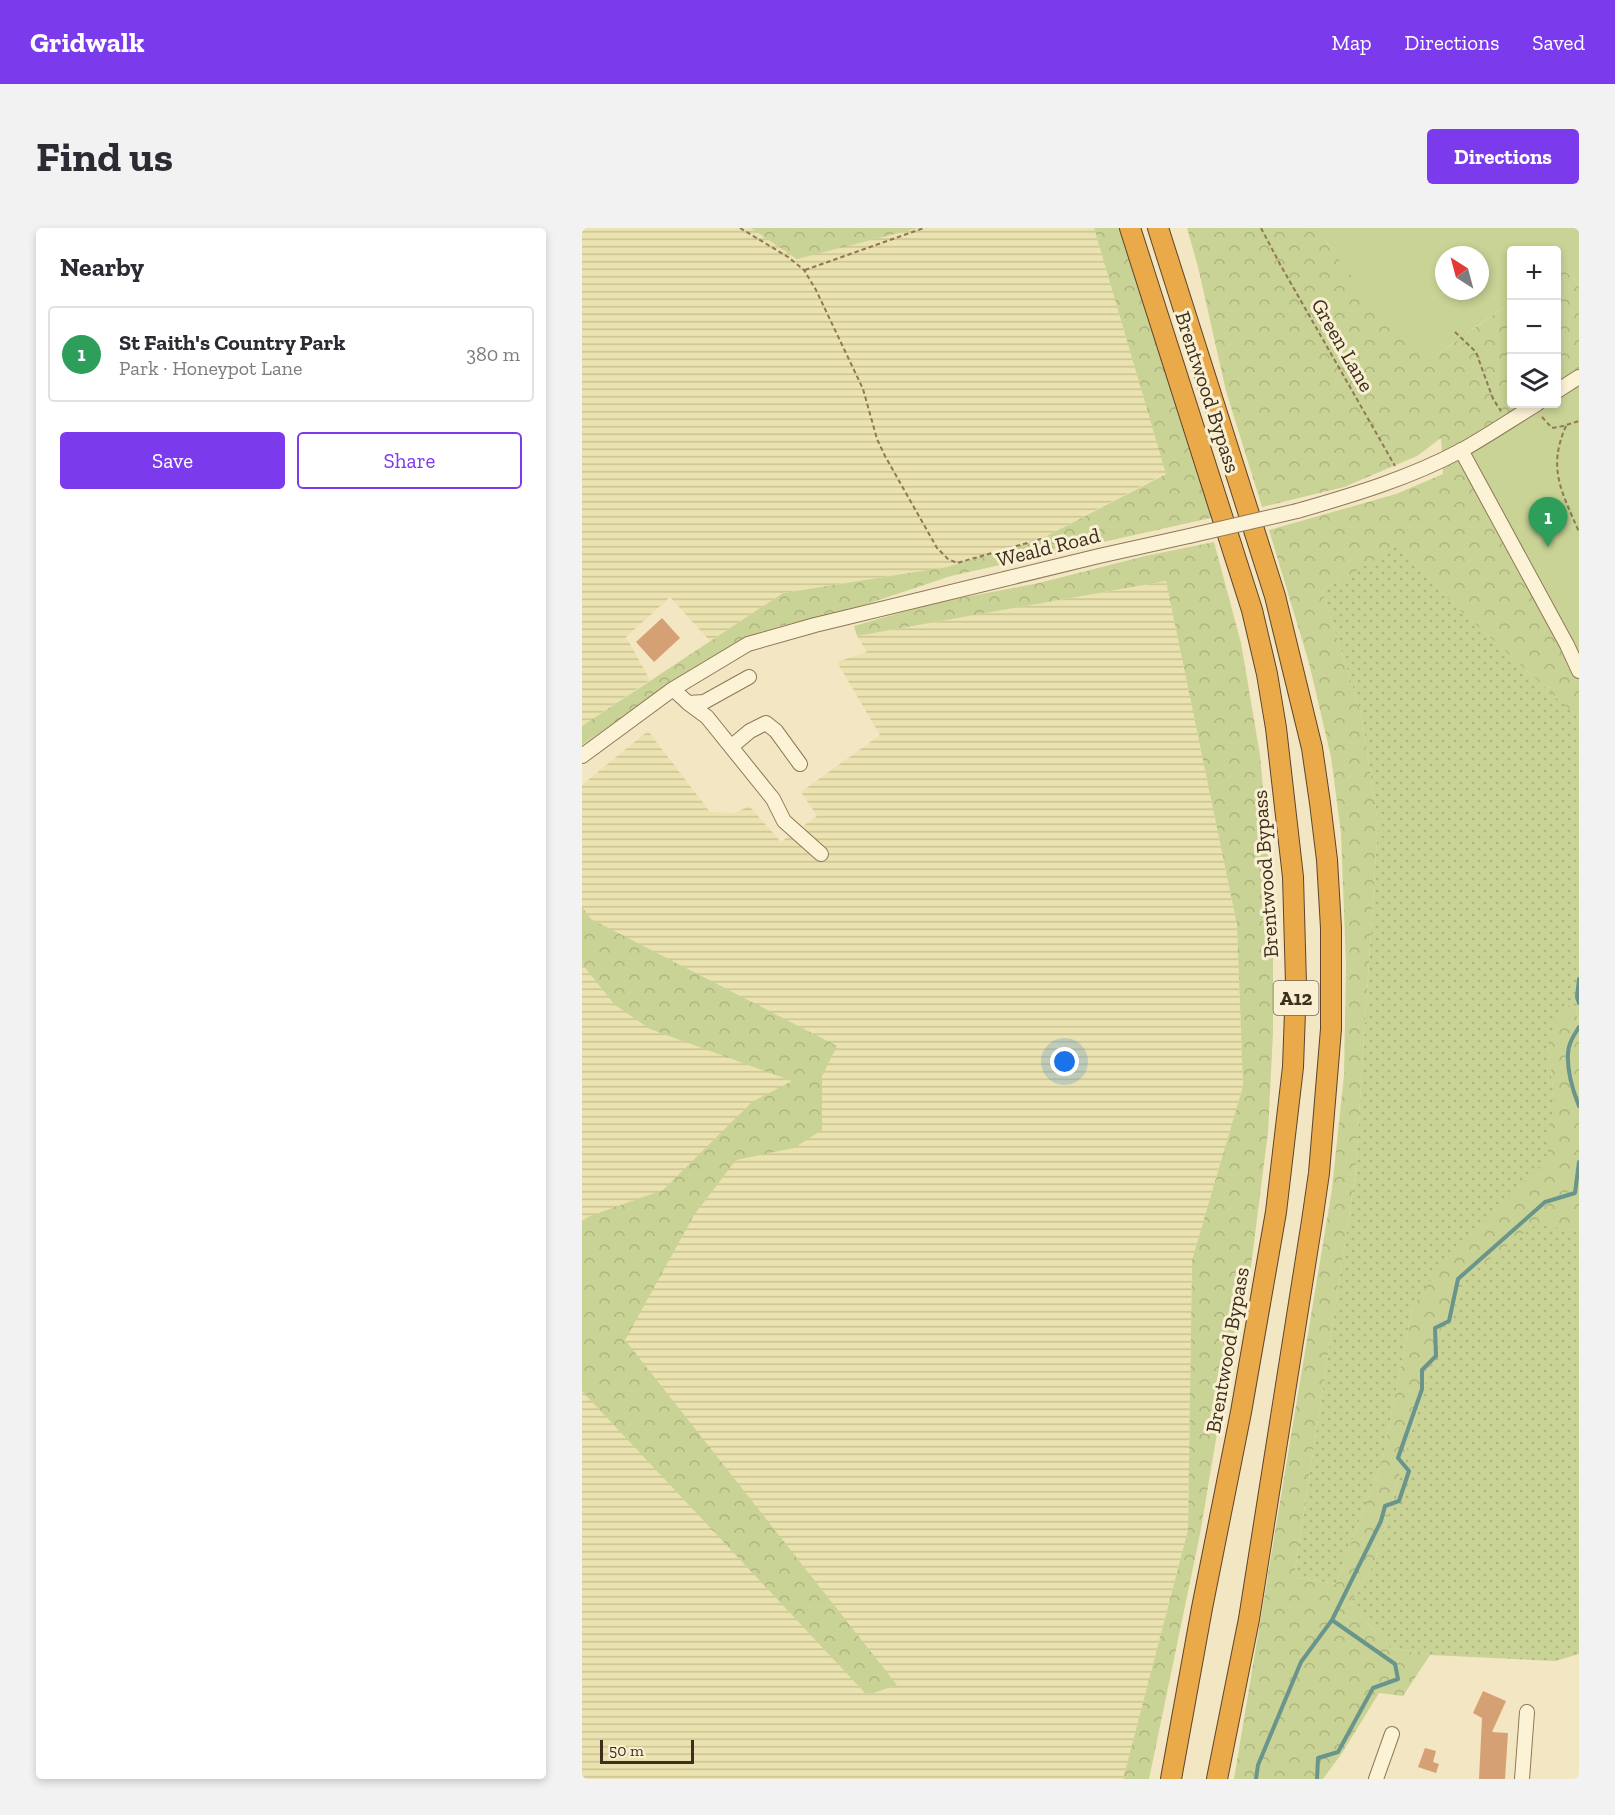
<!DOCTYPE html>
<html lang="en">
<head>
<meta charset="utf-8">
<style>
  :root { --surface:#fff; --page:#f2f2f3; --text:#2b2b33; --muted:#7c7c81; --line:#e1e1e2; --accent:#7c3aed }
  body { margin:0; font-family:"Zilla Slab",serif; background:var(--page); color:var(--text) }
  .controls { position:absolute; right:18px; top:18px; display:grid; overflow:hidden; border-radius:6px; box-shadow:0 3px 9px #0003 }
  .controls button { width:54px; height:54px; display:grid; place-items:center; padding:0; border:0; border-bottom:2px solid var(--line); background:var(--surface); color:var(--text); font:30px sans-serif }
  .compass { position:absolute; left:853px; top:18px; width:54px; height:54px; border-radius:50%; background:var(--surface); box-shadow:0 3px 9px #0003; rotate:324deg }
  .scale { position:absolute; left:18px; bottom:15px; width:94px; box-sizing:border-box; padding-left:6px; border:3px solid #3e2e1d; border-top:0; font-size:16px; line-height:21px; white-space:nowrap; color:#3e2e1d; -webkit-text-stroke:4px #f9f0d3; paint-order:stroke }
  .you { position:absolute; left:483px; top:834px; width:21px; height:21px; margin:-15px; border:4px solid #fff; border-radius:50%; background:#1a73e8; box-shadow:0 0 0 9px #1a73e833 }
  .badge { display:grid; place-items:center; width:39px; height:39px; border-radius:50%; background:var(--accent); color:#fff; font-size:20px; font-weight:700 }
  .pin { position:absolute; translate:-50% -50px; filter:drop-shadow(0 2px 3px #0008) }
  .pin::after { content:''; position:absolute; top:32px; width:21px; height:18px; background:inherit; clip-path:polygon(0 0,100% 0,50% 100%) }
  .list { margin:0; padding:0; list-style:none }
  h2 { display:flex; justify-content:space-between; align-items:center; height:78px; margin:0; padding:0 24px; font-size:26px }
  h2 small { font-size:20px; font-weight:400; color:var(--muted) }
  .list li { display:grid; grid-template-columns:39px 1fr auto; gap:18px; align-items:center; box-sizing:border-box; height:96px; margin:0 12px 12px; padding:0 12px; border:2px solid var(--line); border-radius:6px }
  .list b { display:block; font-size:22px; white-space:nowrap }
  .list p { margin:0; font-size:20px; white-space:nowrap; color:var(--muted) }
  .list em { font-size:20px; font-style:normal; color:var(--muted) }
  .actions { display:flex; gap:12px; padding:18px 24px }
  .actions a { flex:1; padding:14px 0; border:2px solid var(--accent); border-radius:6px; text-align:center; font-size:21px; color:var(--accent) }
  .actions .main { background:var(--accent); color:#fff }
  .icon { flex:none; width:33px; height:33px; fill:none; stroke:currentColor; stroke-width:2; stroke-linecap:round; stroke-linejoin:round }
  .map { position:relative; flex:none; width:997px; height:1551px; overflow:hidden; border-radius:6px }
  header { display:flex; align-items:center; gap:36px; box-sizing:border-box; height:84px; padding:0 30px; background:var(--accent); color:#fff }
  header strong { font-size:28px }
  nav { display:flex; gap:33px; margin-inline-start:auto; font-size:21px }
  .intro { display:flex; align-items:center; justify-content:space-between; box-sizing:border-box; height:144px; padding:0 36px }
  h1 { margin:0; font-size:42px }
  .button { padding:15px 27px; border-radius:6px; background:var(--accent); color:#fff; font-size:21px; font-weight:700 }
  main { display:flex; gap:36px; padding:0 36px }
  aside { flex:1; background:var(--surface); border-radius:6px; box-shadow:0 3px 9px #0003 }
  .map>svg:first-child { display:block }
  .farmland { fill:url(#farmland-rules) }
  .grass { fill:url(#grass-dots) }
  .forest { fill:url(#forest-crowns) }
  .park { fill:#c9d395; fill-rule:evenodd }
  .lines { fill:none; stroke-linecap:round; stroke-linejoin:round }
  .stream { stroke:#6a958c; stroke-width:4 }
  .building { fill:#d5a074 }
  .minor-casing { stroke:#8f7757; stroke-width:16 }
  .highway-casing { stroke:#5d442c; stroke-width:22 }
  .path { stroke:#8f7757; stroke-width:2; stroke-dasharray:4.5 3; stroke-linecap:butt }
  .minor { stroke:#fcf3d7; stroke-width:14 }
  .highway { stroke:#ebaa4a; stroke-width:20 }
  .minor-bridge-casing { stroke:#8f7757; stroke-width:16; stroke-linecap:butt }
  .minor-bridge { stroke:#fcf3d7; stroke-width:14 }
  .labels { text-anchor:middle; dominant-baseline:central; stroke-width:6; stroke-linejoin:round; paint-order:stroke }
  .shield { fill:#f9f0d3; stroke:#766854; stroke-width:1.5 }
  .shield-label { font-size:20px; font-weight:bold; fill:#3e2e1d }
  .street-label { font-size:21px; fill:#3e2e1d; stroke:#f9f0d3 }
</style>
</head>
<body>
<header>
<strong>Gridwalk</strong>
<nav><a>Map</a><a>Directions</a><a>Saved</a></nav>
</header>
<div class="intro"><h1>Find us</h1><a class="button">Directions</a></div>
<main>
<aside>
<h2>Nearby<small></small></h2>
<ul class="list">
<li><span class="badge" style="background:#2e9e5b">1</span><div><b>St Faith's Country Park</b><p>Park · Honeypot Lane</p></div><em>380 m</em></li>
</ul>
<div class="actions"><a class="main">Save</a><a>Share</a></div>
</aside>
<div class="map">
<svg width="997" height="1551" viewBox="0 0 997 1551">
  <defs>
    <pattern id="farmland-rules" width="6" height="5" patternUnits="userSpaceOnUse" patternTransform="scale(1.5)"><rect width="6" height="5" fill="#eae2af"/><path d="M0 2.5h6" fill="none" stroke="#cac296"/></pattern>
    <pattern id="grass-dots" width="8" height="8" patternUnits="userSpaceOnUse" patternTransform="scale(1.5)"><rect width="8" height="8" fill="#c9d395"/><path d="M2 2h.1M6 6h.1" fill="none" stroke="#aeb580" stroke-width="1.8" stroke-linecap="round"/></pattern>
    <pattern id="forest-crowns" width="20" height="18" patternUnits="userSpaceOnUse" patternTransform="scale(1.5)"><rect width="20" height="18" fill="#c9d395"/><path d="M2 6a3 3 0 1 1 6 0M12 15a3 3 0 1 1 6 0" fill="none" stroke="#aeb580"/></pattern>
  </defs>
  <rect width="100%" height="100%" fill="#f3e6c2"/>
  <path class="farmland" d="M0 0H512L584 245 459 311 365 339 201 365 128 413 88 369 44 409 68 452 0 498Z
    M584 353 655 697 661 858 610 1032 606 1302 541 1551H0V557L66 503 128 584 153 585 167 578 199 614 235 588 219 564 298 507 255 434 285 424 275 408Z"/>
  <path class="grass" d="M818 316 870 375 997 490V801L993 777 966 816 972 870 966 931 830 1080 801 1229 754 1356 712 1349 773 949 796 595 779 485 740 363Z
    M953 996 997 1002V1426L973 1433 848 1427 808 1420 768 1375 793 1334 849 1134 885 1048Z"/>
  <path class="forest" d="M169 0H336L215 31Z
    M512 0H537L633 289 369 348 276 379 199 398 155 415 56 478 0 517V498L201 365 365 339 459 311 584 246Z
    M605 0H736L747 18 766 42 856 126 929 74 930 176H955L997 336V490L870 375 818 317 740 363 779 485 796 595 773 949 712 1349 754 1356 801 1229 830 1080 869 1023 965 931 972 870 966 816 980 778 993 777 997 801V1002L953 997 885 1048 849 1134 793 1334 768 1375 808 1420 848 1427 821 1468 797 1465 760 1525 741 1551H652L750 961 762 847 764 737 759 605 749 529 727 435 687 302 814 266 861 246 859 210 835 228 762 259 680 279 644 163 616 39Z
    M975 41 989 46 997 59V149L975 163Z
    M632 314 659 415 678 527 691 676V805L686 904 668 1046 642 1164 618 1306 567 1551H541L606 1302 610 1032 661 858 655 697 584 353 275 408 272 398 353 375 457 355 563 328Z
    M0 679 9 691 255 818 240 848V902L212 920 154 932 112 987 43 1112 315 1457 285 1467 0 1163V993L8 988 81 962 170 874 210 853 68 801 33 777 0 736Z"/>
  <path class="park" d="M736 0H997V59L989 46 975 41V22H930L929 74 885 105V114L883 116 874 113 856 126C839 125 826 118 814 107L747 18ZM862 27H898V63H862Z
    M997 149V426L879 222 955 176H975V163Z"/>
  <g class="lines">
    <path class="stream" d="M997 751 995 769 997 775
      M997 799C992 807 986 816 986 826 985 843 991 863 997 878
      M674 1551 676 1537 719 1434 750 1392 799 1293 803 1278 817 1273 827 1243 816 1230 840 1161V1142L854 1128 853 1100 867 1093 876 1051 963 974 993 965 997 934
      M735 1551 736 1530 756 1524 791 1460 816 1451 813 1436 750 1392"/>
  </g>
  <path class="building" d="M80 390 98 410 72 434 54 414Z
    M901 1463 924 1473 910 1504 926 1505 923 1551H897L900 1490 891 1485Z
    M843 1520 854 1523 851 1534 857 1536 854 1545 836 1539Z"/>
  <g class="lines">
    <g class="minor-casing">
      <path id="minor" d="M975 163 997 149
        M879 222 985 417 997 443
        M715 283C771 267 828 250 880 222 905 208 930 191 955 176
        M91 461 106 475 125 489 191 571 202 593 239 626
        M106 475 122 474 167 449
        M150 518 168 503 184 495 194 503 218 536
        M0 528 91 461 166 416 233 397 517 328 607 308
        M794 1551 810 1506
        M940 1551 945 1484"/>
    </g>
    <g class="highway-casing">
      <path id="highway" d="M548 0 670 382 685 446 694 500 711 649 714 756 711 839 694 984 659 1184 620 1380 589 1551
        M576 0 693 368 730 520 738 575 745 632 749 700V801L737 945 730 993 667 1391 635 1551"/>
    </g>
    <path class="path" d="M158 0 206 29 222 42 234 62 281 161 295 211 303 228 355 320 366 331 375 335 459 311 465 312 474 326
      M679 0 699 38 813 238
      M223 42 342 0
      M873 104 894 124 911 171 919 183
      M960 189 970 200 981 198 997 193
      M984 198C965 241 980 264 997 304"/>
    <use href="#minor" class="minor"/>
    <use href="#highway" class="highway"/>
    <g class="minor-bridge-casing">
      <path id="minor-bridge" d="M607 308 715 283"/>
    </g>
    <use href="#minor-bridge" class="minor-bridge"/>
  </g>
  <g class="labels">
    <rect class="shield" x="691.5" y="753" width="45" height="34" rx="4.5"/>
    <g class="shield-label">
      <text x="714" y="770">A12</text>
    </g>
    <g class="street-label">
      <text transform="translate(761 117) rotate(60)">Green Lane</text>
      <text transform="translate(626 164) rotate(72)">Brentwood Bypass</text>
      <text transform="translate(466 319) rotate(-14)">Weald Road</text>
      <text transform="translate(683 646) rotate(-94)">Brentwood Bypass</text>
      <text transform="translate(645 1122) rotate(-80)">Brentwood Bypass</text>
    </g>
  </g>
</svg>
<div class="controls">
<button>+</button>
<button>−</button>
<button><svg class="icon" aria-label="layers" viewBox="0 0 24 24"><path d="M12 4l9 5-9 5-9-5zM3 14l9 5 9-5"/></svg></button>
</div>
<svg class="compass" viewBox="-18 -18 36 36"><path d="M0-13l5 13h-10z" fill="#e53935"/><path d="M0 13l5-13h-10z" fill="#7c7c81"/></svg>
<div class="scale">50 m</div>
<div class="you"></div>
<div class="pin badge" style="left:966px;top:319px;background:#2e9e5b">1</div>
</div>
</main>
</body>
</html>
